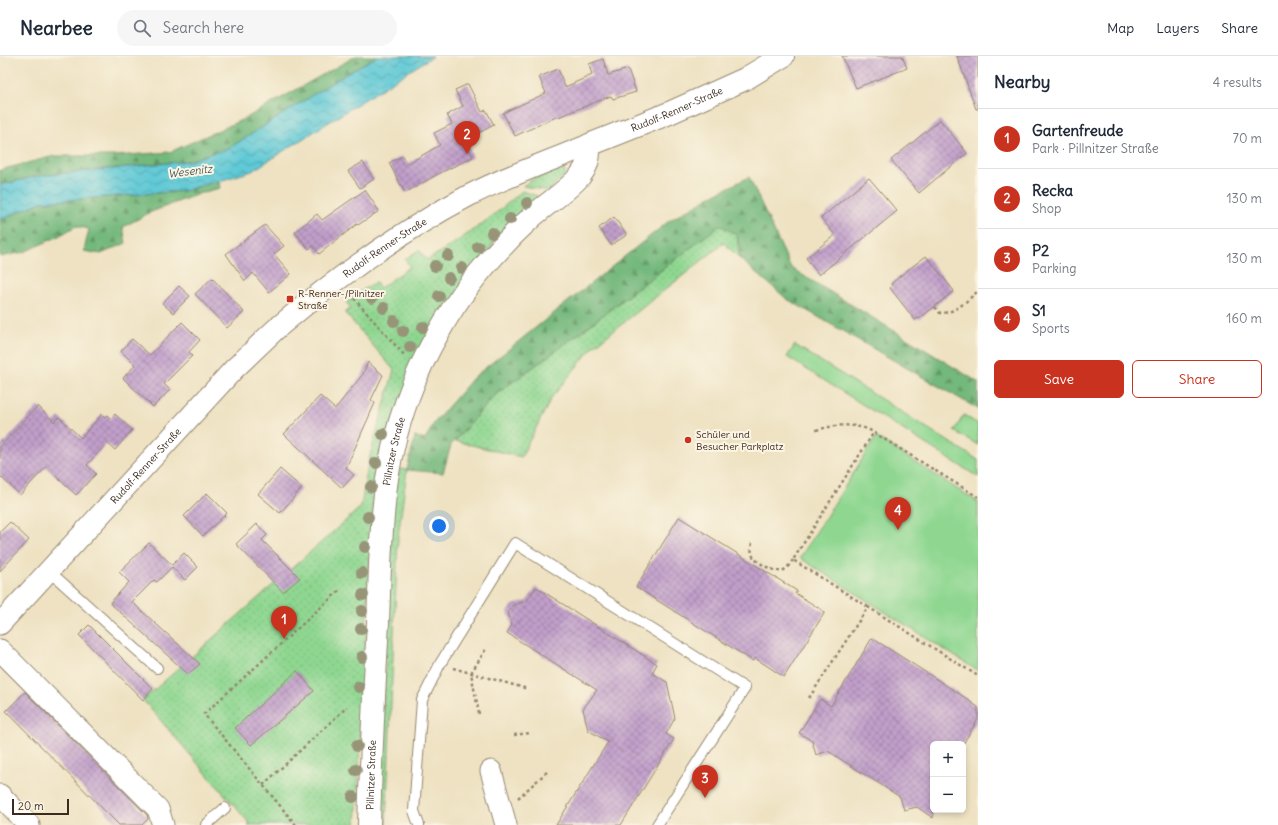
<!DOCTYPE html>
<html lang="en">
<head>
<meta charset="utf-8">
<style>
  :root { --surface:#fff; --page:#f6f6f7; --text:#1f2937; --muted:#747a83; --line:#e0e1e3; --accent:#c8321e }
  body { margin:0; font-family:Delius,sans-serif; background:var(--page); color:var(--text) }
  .controls { position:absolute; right:12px; bottom:12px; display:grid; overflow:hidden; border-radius:6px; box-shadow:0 2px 6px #0003 }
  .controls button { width:36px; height:36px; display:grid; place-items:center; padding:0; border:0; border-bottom:1px solid var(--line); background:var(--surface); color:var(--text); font:20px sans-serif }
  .scale { position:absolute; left:12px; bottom:10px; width:57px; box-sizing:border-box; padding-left:4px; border:2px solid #3b2a1e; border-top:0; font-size:11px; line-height:14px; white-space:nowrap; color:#3b2a1e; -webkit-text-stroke:3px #fcf5e5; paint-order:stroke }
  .you { position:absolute; left:439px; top:470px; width:14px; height:14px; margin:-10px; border:3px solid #fff; border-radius:50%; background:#1a73e8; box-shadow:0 0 0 6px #1a73e833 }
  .badge { display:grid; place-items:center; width:26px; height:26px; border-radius:50%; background:var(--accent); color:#fff; font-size:13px; font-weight:700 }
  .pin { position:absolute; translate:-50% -33px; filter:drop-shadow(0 1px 2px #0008) }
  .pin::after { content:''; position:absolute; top:21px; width:14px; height:12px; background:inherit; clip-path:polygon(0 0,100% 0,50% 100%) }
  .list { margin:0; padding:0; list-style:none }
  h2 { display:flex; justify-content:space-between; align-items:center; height:52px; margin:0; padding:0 16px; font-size:17px }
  h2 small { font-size:13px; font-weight:400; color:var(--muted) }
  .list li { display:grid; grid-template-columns:26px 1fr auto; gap:12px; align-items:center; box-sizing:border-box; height:60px; padding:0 16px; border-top:1px solid var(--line) }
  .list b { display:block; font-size:15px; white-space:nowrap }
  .list p { margin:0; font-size:13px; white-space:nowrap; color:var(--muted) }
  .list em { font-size:13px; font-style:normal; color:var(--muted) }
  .actions { display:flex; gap:8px; padding:12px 16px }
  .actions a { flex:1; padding:9px 0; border:1px solid var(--accent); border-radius:6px; text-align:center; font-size:14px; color:var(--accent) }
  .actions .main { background:var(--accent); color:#fff }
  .icon { flex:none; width:22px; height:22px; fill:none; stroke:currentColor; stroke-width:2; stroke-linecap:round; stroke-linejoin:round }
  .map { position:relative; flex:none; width:978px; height:769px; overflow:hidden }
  header { display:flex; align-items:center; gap:24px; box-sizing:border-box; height:56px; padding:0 20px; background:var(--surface); border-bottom:1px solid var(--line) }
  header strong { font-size:19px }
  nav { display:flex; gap:22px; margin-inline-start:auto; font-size:14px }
  .search { width:280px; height:36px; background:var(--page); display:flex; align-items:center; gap:10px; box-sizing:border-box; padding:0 14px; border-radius:22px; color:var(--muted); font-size:15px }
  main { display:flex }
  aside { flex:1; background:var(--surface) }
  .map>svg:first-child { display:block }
  .grass { fill:url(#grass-dots); stroke:#658058 }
  .forest { fill:url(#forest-firs); stroke:#57714c }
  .pitch { fill:#8fd791; stroke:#658058 }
  .water { fill:url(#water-waves); stroke:#4c7a7a }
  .building { fill:url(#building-cross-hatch) }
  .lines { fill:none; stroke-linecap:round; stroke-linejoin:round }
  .lane-casing { stroke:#948670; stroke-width:12 }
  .street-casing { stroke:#948670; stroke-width:23 }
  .secondary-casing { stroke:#948670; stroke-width:24 }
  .path { stroke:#948670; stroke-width:2.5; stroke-dasharray:3 3; stroke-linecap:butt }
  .lane { stroke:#fff; stroke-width:10 }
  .street { stroke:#fff; stroke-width:21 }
  .secondary { stroke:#fff; stroke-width:22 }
  .tree { fill:#979478 }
  .poi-dot { fill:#c8321e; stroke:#fcf5e5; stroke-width:1.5 }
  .labels { text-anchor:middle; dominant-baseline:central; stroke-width:4; stroke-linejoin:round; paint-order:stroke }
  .street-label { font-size:10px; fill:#3b2a1e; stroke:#fcf5e5 }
  .poi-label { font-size:10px; fill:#3b2a1e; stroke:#fcf5e5; text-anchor:start }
  .water-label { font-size:11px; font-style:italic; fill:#465a55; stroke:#fcf5e5 }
</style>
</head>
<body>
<header>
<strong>Nearbee</strong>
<div class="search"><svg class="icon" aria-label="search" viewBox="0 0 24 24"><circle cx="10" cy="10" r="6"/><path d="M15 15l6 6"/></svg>Search here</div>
<nav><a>Map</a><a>Layers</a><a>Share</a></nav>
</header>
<main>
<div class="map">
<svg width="978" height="769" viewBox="0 0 978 769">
  <defs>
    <pattern id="grass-dots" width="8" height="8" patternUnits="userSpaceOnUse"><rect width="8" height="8" fill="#8fd791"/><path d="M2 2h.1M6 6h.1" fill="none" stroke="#7cb97d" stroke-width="1.8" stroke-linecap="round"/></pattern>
    <pattern id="forest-firs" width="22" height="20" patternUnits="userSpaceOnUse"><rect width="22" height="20" fill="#73b87b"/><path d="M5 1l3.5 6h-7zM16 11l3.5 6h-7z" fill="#609664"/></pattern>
    <pattern id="water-waves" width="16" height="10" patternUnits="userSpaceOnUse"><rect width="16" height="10" fill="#5ec9d6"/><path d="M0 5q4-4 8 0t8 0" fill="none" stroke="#4fa3ad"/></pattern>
    <pattern id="building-cross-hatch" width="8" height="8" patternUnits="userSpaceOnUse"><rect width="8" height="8" fill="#c19fcb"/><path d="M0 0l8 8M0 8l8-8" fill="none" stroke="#9e82a4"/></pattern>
  </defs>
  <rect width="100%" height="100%" fill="#fcf5e5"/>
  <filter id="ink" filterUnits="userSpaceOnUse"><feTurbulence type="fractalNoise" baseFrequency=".025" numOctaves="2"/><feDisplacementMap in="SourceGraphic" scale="8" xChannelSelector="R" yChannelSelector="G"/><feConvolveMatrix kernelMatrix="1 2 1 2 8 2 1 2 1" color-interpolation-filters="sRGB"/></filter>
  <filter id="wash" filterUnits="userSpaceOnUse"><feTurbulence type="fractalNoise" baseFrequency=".012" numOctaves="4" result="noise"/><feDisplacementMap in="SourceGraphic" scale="16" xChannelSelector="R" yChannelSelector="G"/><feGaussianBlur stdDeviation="0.9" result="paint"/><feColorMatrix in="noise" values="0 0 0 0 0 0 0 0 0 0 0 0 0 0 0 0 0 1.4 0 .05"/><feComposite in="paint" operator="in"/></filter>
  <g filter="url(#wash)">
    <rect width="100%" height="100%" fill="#eee2c2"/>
    <path class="grass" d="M560 112 565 115V119L548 135 523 130 531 124Z
      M522 135 537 140 540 143 497 180 388 380 373 444 356 769H248L250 768 143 644 361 451 369 403 394 314 345 257 351 252 346 246 375 226 380 232 410 211 405 203 419 194 427 204C461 184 492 162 522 135Z
      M720 169 737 179 740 203 724 187 593 291 552 341 521 401 455 385 495 339 577 279Z
      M400 413 407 414 398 481 386 769H378L393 437Z"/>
    <path class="forest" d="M356 0H377L341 21 231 91 188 105 38 120 0 129V114L54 100H115L170 96 246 62Z
      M749 121 791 212 978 326V353L787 243 740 203 737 179 720 169 577 279 495 339 451 389 443 417 407 414 415 380 425 384 434 367 474 321 669 165 709 141Z
      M219 125 220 132 201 137 151 156 123 171 126 187 101 198 84 195 89 173 76 170 57 181 24 196 0 201V164L41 146 182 135Z"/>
    <path class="pitch" d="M795 289 978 404V421L787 301Z
      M964 359 978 368V389L954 375Z
      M876 381 978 446V615L800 502Z"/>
    <path class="water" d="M377 0H433L252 115 219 125 182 135 41 146 0 164V129L38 120 188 105 231 91 341 21Z"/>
    <g id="blocks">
      <path class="building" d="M842 0H902L907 12 856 32Z
        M957 0H978V53H976Z
        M603 3 608 19 628 13 636 36 613 43 611 40 558 61V60L515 80 503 57 546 37 539 21 558 13 565 31 592 19 589 8Z
        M468 28 482 56 486 54 494 69 465 84 473 101 438 118 405 137 389 107 402 100 407 108 440 89 434 77 452 68 447 59 463 50 455 34Z
        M940 64 967 97 919 137 891 104Z
        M363 106 374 123 360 132 348 115Z
        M869 122 897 155 819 219 806 202 835 179 821 162Z
        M365 134 379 155 358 169 357 168 319 198 313 190 309 193 295 176 317 158 322 164Z
        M614 161 627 179 611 189 599 172Z
        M265 169 284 190 274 198 291 218 269 236 253 217 245 225 226 198Z
        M926 200 954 235 919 263 918 262 915 264 890 232 892 230 891 228 900 220Z
        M212 222 244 256 227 272 195 238Z
        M179 230 190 240 173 257 162 247Z
        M182 266 200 284 189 296 192 300 164 328 170 334 153 351 123 322 135 309 121 295 132 283 150 299Z
        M368 306 383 319 371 344 375 347 346 412 354 419 342 432 284 378 320 340 335 353 363 318Z
        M38 350 54 366 59 361 81 382 102 358 105 361 107 359 111 363 115 358 132 374 115 394 107 387 87 409 96 418 76 439 46 411 20 439 0 420V391Z
        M280 413 302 432 280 457 258 438Z
        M207 437 227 457 203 480 184 460Z
        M679 461 797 535 795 537 825 556 784 621 755 602 753 605 636 531Z
        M10 466 29 484 0 515V476Z
        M257 468 267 479 262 484 300 522 283 536 236 488Z
        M149 487 172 509 184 497 198 511 185 524 172 511 157 526 154 524 132 546 200 608 188 618 110 547 129 526 119 516Z
        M536 531 657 608 652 617 667 626 675 662 666 678 674 683 621 769H556L608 686 588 674 583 653 597 634 507 577 512 569 508 556 513 549 527 545Z
        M89 569 153 633 143 644 79 579Z
        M872 582 969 644V645L978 651V663L963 688H933V762L917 751 904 754 900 741 828 695 816 699 812 685 799 677 820 643 831 650Z
        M297 615 314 635 251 689 235 672Z
        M25 636 147 759 148 763 142 769H119L6 655Z"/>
    </g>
  </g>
  <g filter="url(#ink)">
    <use href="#blocks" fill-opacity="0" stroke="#948670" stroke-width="1"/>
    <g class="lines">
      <g class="lane-casing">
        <path id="lane" d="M49 515 157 612
          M206 769 225 752
          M419 769 414 755 422 644 440 608 515 487 745 632 657 769"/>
      </g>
      <g class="street-casing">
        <g id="street">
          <path id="s1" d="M0 568 234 313C248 300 262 286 276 273 335 223 400 176 468 140 507 120 549 105 589 89"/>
          <path d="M0 594 158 753 163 769"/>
          <path d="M491 715 506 769"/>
          <path d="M0 739 29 769"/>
        </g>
      </g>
      <g class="secondary-casing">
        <g id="secondary">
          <path id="s2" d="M369 769C371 701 374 634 378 566 380 519 380 470 387 423 395 370 414 318 441 272 465 229 498 192 534 159 549 146 567 135 580 120 588 110 590 101 589 89L667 58 745 23 783 0"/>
        </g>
      </g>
      <path class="path" d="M350 238 404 299
        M935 251 940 257C954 258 968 244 978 235
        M816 374C836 369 848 367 868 373L978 441
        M752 487C751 493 751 497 754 502 758 507 776 517 782 515 787 513 790 508 793 504
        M868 551 793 504 874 376
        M453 612 528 633
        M809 642 868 551 978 620
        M479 658 471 617 486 593
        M514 679 530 677
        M263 729 347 651
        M518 742 549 714
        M296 769 204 658 341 533"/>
      <use href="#lane" class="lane"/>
      <use href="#street" class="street"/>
      <use href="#secondary" class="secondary"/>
    </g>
    <g class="tree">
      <circle cx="527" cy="147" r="6"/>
      <circle cx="510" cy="163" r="6"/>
      <circle cx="492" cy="177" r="6"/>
      <circle cx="478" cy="191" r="6"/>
      <circle cx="448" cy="200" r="6"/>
      <circle cx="435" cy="210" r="6"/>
      <circle cx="462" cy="212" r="6"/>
      <circle cx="449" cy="222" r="6"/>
      <circle cx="439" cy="240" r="6"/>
      <circle cx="372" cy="242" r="6"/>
      <circle cx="384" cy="252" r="6"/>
      <circle cx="394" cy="265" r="6"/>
      <circle cx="423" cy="271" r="6"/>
      <circle cx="403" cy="275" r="6"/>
      <circle cx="410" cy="291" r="6"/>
      <circle cx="383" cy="378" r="6"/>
      <circle cx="376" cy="407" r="6"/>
      <circle cx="371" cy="431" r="6"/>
      <circle cx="368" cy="461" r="6"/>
      <circle cx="365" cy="491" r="6"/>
      <circle cx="362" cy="517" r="6"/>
      <circle cx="363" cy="539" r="6"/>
      <circle cx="362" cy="555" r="6"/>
      <circle cx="361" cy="573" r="6"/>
      <circle cx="362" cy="601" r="6"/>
      <circle cx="359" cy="631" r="6"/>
      <circle cx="357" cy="690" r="6"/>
      <circle cx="356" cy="714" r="6"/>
      <circle cx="353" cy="741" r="6"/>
    </g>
  </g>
  <g class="poi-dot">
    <rect x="286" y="239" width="8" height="8" rx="2"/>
    <circle cx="688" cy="384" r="4"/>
  </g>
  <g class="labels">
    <g class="street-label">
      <text stroke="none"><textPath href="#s2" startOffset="843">Rudolf-Renner-Straße</textPath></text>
      <text stroke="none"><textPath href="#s1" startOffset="540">Rudolf-Renner-Straße</textPath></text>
      <text stroke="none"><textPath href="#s2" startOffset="375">Pillnitzer Straße</textPath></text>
      <text stroke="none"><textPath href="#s1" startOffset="215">Rudolf-Renner-Straße</textPath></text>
      <text stroke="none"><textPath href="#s2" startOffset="50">Pillnitzer Straße</textPath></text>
    </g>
    <g class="poi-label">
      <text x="298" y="237">R-Renner-/Pilnitzer<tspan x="298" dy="12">Straße</tspan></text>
      <text x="696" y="378">Schüler und<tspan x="696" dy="12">Besucher Parkplatz</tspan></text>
    </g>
    <g class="water-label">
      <text transform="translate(190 115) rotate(-7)">Wesenitz</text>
    </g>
  </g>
</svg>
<div class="controls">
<button>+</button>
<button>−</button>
</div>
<div class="scale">20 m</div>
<div class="you"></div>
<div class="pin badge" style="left:284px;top:583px">1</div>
<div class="pin badge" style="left:467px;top:98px">2</div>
<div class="pin badge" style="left:705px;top:742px">3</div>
<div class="pin badge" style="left:898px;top:474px">4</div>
</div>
<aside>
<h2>Nearby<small>4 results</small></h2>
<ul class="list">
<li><span class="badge">1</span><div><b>Gartenfreude</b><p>Park · Pillnitzer Straße</p></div><em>70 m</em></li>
<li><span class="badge">2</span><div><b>Recka</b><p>Shop</p></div><em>130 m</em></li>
<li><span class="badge">3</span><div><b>P2</b><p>Parking</p></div><em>130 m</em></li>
<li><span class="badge">4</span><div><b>S1</b><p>Sports</p></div><em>160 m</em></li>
</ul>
<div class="actions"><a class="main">Save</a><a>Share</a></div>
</aside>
</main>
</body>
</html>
